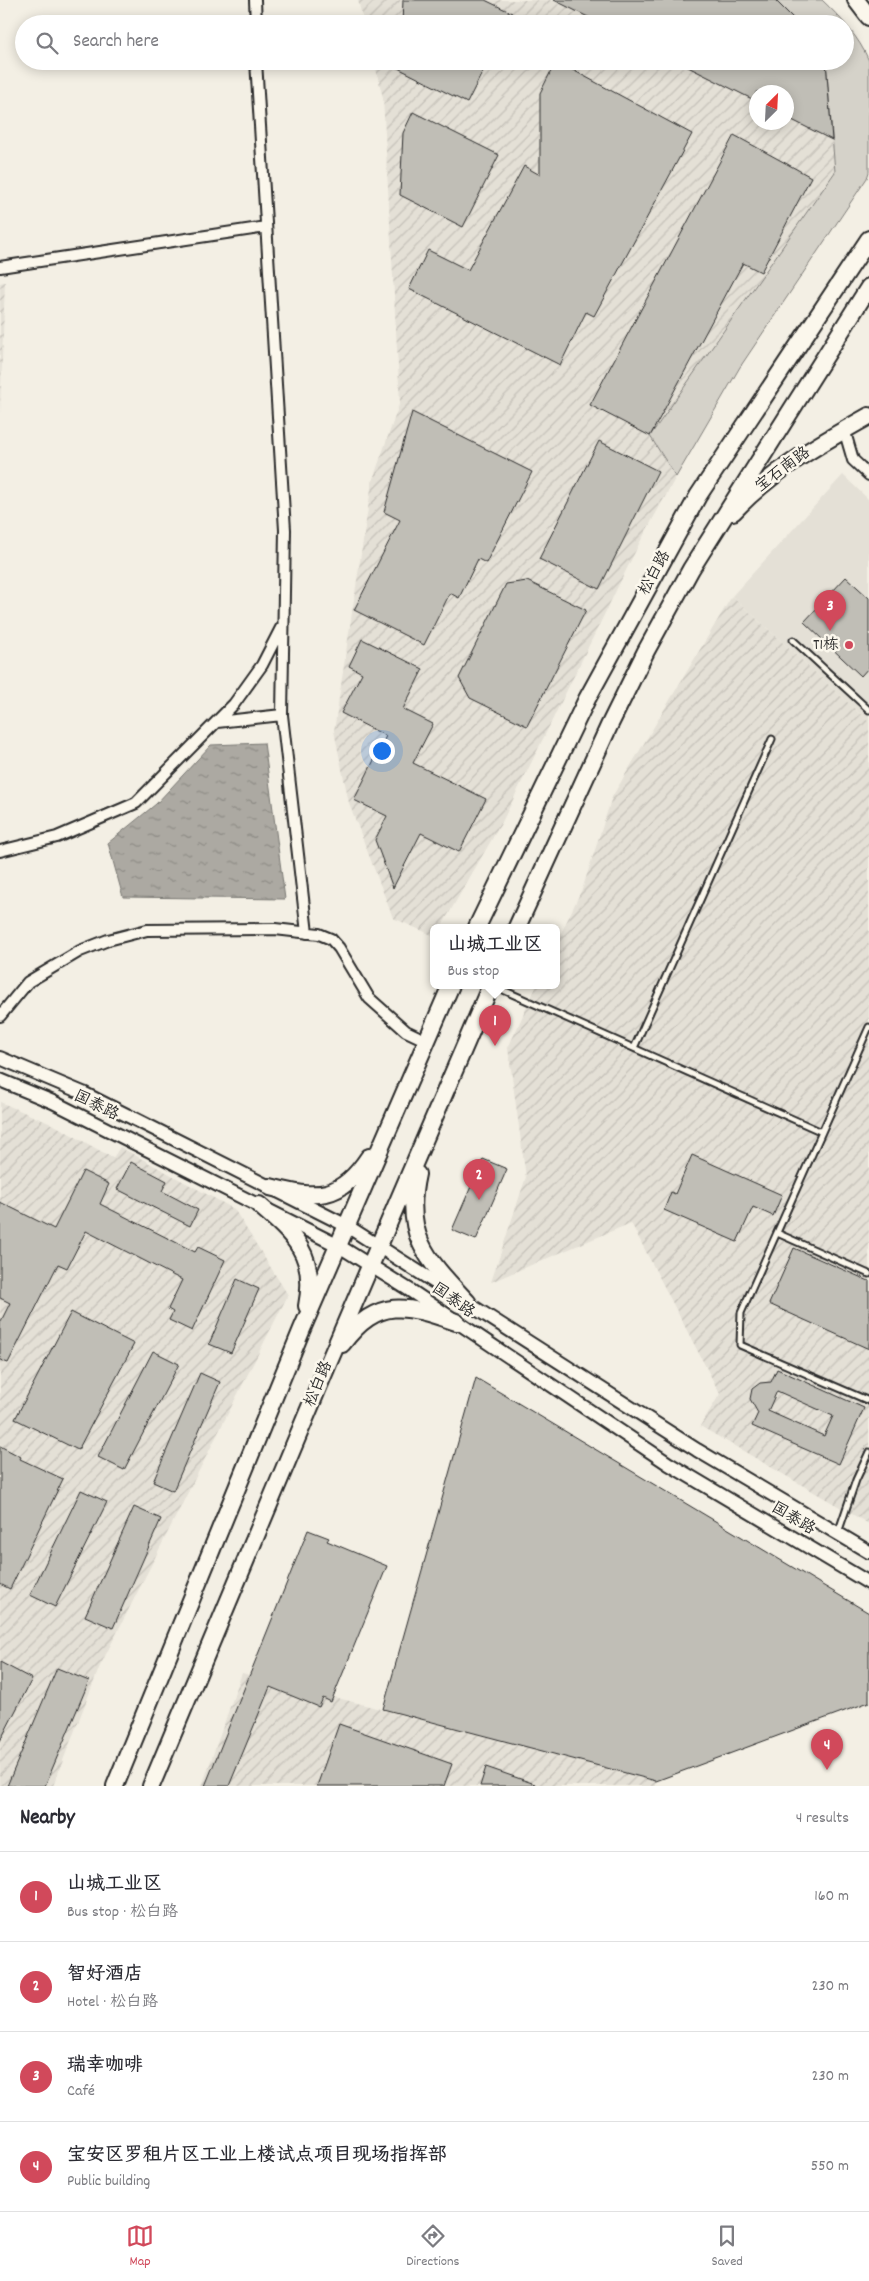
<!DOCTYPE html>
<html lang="en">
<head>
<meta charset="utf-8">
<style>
  :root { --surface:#fff; --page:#f2f2f3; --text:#2b2b33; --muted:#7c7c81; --line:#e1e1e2; --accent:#d1495b }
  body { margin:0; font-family:Dekko,"LXGW WenKai TC",sans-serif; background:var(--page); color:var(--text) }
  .compass { position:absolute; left:749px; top:85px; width:45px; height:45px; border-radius:50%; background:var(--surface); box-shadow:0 2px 12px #0003; rotate:24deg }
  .you { position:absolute; left:381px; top:750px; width:18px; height:18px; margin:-12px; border:4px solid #fff; border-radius:50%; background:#1a73e8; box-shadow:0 0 0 8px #1a73e833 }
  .badge { display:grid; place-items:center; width:32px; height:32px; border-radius:50%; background:var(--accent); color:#fff; font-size:16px; font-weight:700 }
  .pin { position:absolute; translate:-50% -41px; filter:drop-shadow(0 1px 2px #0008) }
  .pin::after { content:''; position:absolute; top:26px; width:18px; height:15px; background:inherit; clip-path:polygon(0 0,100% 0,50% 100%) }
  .popup { position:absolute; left:430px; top:924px; width:130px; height:65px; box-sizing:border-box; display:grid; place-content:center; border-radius:8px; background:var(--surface); filter:drop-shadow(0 1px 4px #0005); font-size:16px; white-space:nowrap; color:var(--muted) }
  .popup b { font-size:19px; color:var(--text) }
  .popup::after { content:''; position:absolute; left:50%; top:100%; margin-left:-10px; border:10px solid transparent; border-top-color:var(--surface) }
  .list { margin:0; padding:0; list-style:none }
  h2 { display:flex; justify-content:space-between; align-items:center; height:65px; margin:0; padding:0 20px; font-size:21px }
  h2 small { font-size:16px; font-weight:400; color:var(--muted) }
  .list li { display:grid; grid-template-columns:32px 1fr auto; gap:15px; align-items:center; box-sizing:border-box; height:90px; padding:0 20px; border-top:1px solid var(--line) }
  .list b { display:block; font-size:19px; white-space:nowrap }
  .list p { margin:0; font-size:16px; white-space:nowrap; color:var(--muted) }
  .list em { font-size:16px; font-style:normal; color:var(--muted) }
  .icon { flex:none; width:28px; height:28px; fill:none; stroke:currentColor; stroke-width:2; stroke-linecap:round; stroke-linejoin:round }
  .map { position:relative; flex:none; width:869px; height:1786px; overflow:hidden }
  .search { position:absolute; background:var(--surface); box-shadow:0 2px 12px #0003; left:15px; right:15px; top:15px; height:55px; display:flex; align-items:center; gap:12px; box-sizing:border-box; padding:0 18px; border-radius:28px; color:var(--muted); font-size:19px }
  .sheet { height:425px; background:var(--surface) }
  nav { display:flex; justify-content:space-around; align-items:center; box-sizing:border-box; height:70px; border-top:1px solid var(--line); background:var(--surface); font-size:14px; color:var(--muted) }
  nav a { display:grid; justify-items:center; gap:2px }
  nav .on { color:var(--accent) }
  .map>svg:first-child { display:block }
  .built { fill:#e4e0d6 }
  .industrial { fill:url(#industrial-furrows); fill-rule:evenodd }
  .green { fill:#d5d2c9; stroke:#807e7a }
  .water { fill:url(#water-ripples); stroke:#787772 }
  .building { fill:#c0beb6; stroke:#2b2b2b; fill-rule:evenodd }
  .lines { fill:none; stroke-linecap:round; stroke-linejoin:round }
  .service-casing { stroke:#2b2b2b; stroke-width:9 }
  .minor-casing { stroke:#2b2b2b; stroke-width:14 }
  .tertiary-casing { stroke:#2b2b2b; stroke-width:16 }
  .primary-casing { stroke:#2b2b2b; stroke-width:20 }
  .service { stroke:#fbf7ec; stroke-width:5 }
  .minor { stroke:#fbf7ec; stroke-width:10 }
  .tertiary { stroke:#fbf7ec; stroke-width:12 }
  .primary { stroke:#fbf7ec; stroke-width:16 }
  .poi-dot { fill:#d1495b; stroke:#fbf7ec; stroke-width:2 }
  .labels { text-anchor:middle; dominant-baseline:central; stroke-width:5; stroke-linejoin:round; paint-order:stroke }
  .street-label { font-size:16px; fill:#2b2b2b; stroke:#fbf7ec }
  .poi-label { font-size:16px; fill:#2b2b2b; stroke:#fbf7ec; text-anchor:end }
</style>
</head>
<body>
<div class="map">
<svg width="869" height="1786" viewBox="0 0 869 1786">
  <defs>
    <pattern id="industrial-furrows" width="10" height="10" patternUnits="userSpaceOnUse" patternTransform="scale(1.25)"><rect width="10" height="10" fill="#e4e0d6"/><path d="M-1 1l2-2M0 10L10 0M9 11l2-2" fill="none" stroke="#c4c0b8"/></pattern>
    <pattern id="water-ripples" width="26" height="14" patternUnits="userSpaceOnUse" patternTransform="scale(1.25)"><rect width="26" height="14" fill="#aca9a2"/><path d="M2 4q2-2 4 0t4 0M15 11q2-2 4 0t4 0" fill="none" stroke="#8c8a84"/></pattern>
  </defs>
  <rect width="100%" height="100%" fill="#f3efe4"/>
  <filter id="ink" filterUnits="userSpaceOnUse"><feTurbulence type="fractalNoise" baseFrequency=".02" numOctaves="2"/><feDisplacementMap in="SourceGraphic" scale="10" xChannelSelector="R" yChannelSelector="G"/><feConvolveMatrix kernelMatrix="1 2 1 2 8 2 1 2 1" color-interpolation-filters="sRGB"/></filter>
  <g filter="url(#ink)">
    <path class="built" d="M843 475 869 500V722L732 596Z"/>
    <path class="industrial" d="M358 0H775L799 24H364Z
      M374 61H826L835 172 650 436 676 477 640 542 503 820 441 927H434V936L393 918 349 803 334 731 372 482 400 402 383 98ZM756 92H786V122H756Z
      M5 282 0 413V283Z
      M732 596 869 722V1524L700 1426 720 1394 631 1223 491 1282 526 1177 508 1048 537 985H556V944L583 887 612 797Z
      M0 1102 56 1126 113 1158 120 1147 234 1209 288 1295 100 1666 53 1786H0Z
      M242 1673 656 1781 655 1786H202Z"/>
    <path class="green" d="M775 0H822C841 18 859 37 869 61V172L867 178 740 367 676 477 650 436 835 172 826 61H845V24H799Z"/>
    <path class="water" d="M264 743 285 899 123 897 108 843 156 804 211 745Z"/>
    <path class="building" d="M403 0H485L512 13 507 24H402Z
      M554 0H775L799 24H602Z
      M384 61H488L467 103Z
      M556 61 692 134 594 316 586 312 560 365 409 289 428 250 468 270 524 166 540 175V93Z
      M676 61H826L832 140 786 117V92H756V101Z
      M413 112 499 155 463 227 400 195 403 133Z
      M734 135 811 177 761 272 743 263 650 436 590 405Z
      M412 412 532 472 486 563 478 559 459 598 450 593 424 645 354 610 400 520 384 512Z
      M599 441 658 471 599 589 539 559Z
      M846 577 869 598V667L861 676 804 622Z
      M527 581 586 610 527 726 470 698 459 678 506 584Z
      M362 639 423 669 403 709 433 724 413 763 486 799 459 852 421 833 393 888 375 840 387 816 354 800 386 736 341 713 362 673 349 666Z
      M692 1155 782 1195 773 1216 753 1207 737 1242 664 1210 671 1192 675 1194Z
      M483 1159 507 1169 476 1240 452 1230Z
      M131 1162 167 1181 162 1191 198 1210 190 1226 117 1189Z
      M83 1171 109 1184 100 1204 195 1252 198 1247 225 1260 192 1331 169 1320 173 1312 168 1309 182 1280 86 1231 67 1268 58 1264 8 1363 0 1360V1323L10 1303 0 1298V1202L54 1229Z
      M794 1248 869 1281V1349L769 1304Z
      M237 1279 259 1289 231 1353 209 1344Z
      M71 1312 134 1344 78 1450 15 1419Z
      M153 1351 179 1364 124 1470 98 1457Z
      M777 1369 864 1408 839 1464 752 1426 758 1413 750 1399 752 1389 760 1383 771 1382ZM777 1391 833 1416 824 1436 768 1411Z
      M200 1373 220 1382 173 1491 153 1482Z
      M476 1378 869 1613V1702L656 1781 383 1709Z
      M0 1446 21 1457 20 1459 63 1479 10 1589 0 1584Z
      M81 1490 107 1502 55 1607 30 1595Z
      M134 1507 161 1519 113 1628 85 1616Z
      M308 1530 329 1538 327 1541 387 1566 331 1702 323 1698 319 1707 270 1687 229 1786H205Z
      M0 1662 32 1679 0 1741Z
      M57 1668 89 1681 45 1786H7Z
      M339 1724 452 1764 444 1786H317Z
      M486 1767 535 1784V1786H480Z"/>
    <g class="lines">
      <g class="service-casing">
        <path id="service" d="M793 640 869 710
          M492 985 822 1132
          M869 1027 741 1313 740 1345 869 1401
          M634 1048 772 739
          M777 1233 869 1274
          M838 1533 856 1480 869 1452"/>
      </g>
      <g class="minor-casing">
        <path id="minor" d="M255 0 256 24
          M256 61 285 530 282 715 307 933
          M0 267 266 227
          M844 429 853 460 869 475
          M217 722 282 715
          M0 851 57 837 136 803 234 704 262 665 281 628
          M0 1016 28 982 80 951 108 940 147 930 275 929 319 934 331 939 339 948 369 998 406 1031 425 1040"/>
      </g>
      <g class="tertiary-casing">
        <path id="tertiary" d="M0 1058 83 1093 347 1226 697 1450 869 1552
          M0 1080 53 1102 339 1246 408 1289 669 1464 869 1583"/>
      </g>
      <g class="primary-casing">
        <path id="primary" d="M856 0 869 17
          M733 512C773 470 819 444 869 416
          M477 927 587 699 698 496 869 239
          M517 927 609 726 646 651 691 569 869 287
          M417 1174C403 1237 428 1260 468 1303
          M270 1187C317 1199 340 1201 369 1157
          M259 1205C295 1236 317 1255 307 1306
          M342 1344C378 1296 406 1305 456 1322
          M115 1786 302 1329 451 985
          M151 1786 328 1364 491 985"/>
      </g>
      <use href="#service" class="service"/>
      <use href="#minor" class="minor"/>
      <use href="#tertiary" class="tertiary"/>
      <use href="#primary" class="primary"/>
    </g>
  </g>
  <circle class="poi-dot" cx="849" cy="645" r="5"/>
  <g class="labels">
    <g class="street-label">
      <text transform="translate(783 470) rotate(-37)">宝石南路</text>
      <text transform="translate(655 573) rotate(-61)">松白路</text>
      <text transform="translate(96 1106) rotate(26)">国泰路</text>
      <text transform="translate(453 1301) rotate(35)">国泰路</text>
      <text transform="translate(319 1384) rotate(-67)">松白路</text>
      <text transform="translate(793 1519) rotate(31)">国泰路</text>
    </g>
    <g class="poi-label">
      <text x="839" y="645">T1栋</text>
    </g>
  </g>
</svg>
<svg class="compass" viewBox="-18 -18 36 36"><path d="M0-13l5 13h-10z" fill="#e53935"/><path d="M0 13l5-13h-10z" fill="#7c7c81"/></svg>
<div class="you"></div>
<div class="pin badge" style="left:495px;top:1046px">1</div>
<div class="popup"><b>山城工业区</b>Bus stop</div>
<div class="pin badge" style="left:479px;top:1200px">2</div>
<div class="pin badge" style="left:830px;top:631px">3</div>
<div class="pin badge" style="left:827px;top:1770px">4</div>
<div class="search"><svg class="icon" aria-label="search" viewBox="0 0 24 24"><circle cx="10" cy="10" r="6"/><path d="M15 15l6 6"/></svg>Search here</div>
</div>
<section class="sheet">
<h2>Nearby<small>4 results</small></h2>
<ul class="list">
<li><span class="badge">1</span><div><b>山城工业区</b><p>Bus stop · 松白路</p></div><em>160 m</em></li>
<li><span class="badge">2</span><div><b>智好酒店</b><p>Hotel · 松白路</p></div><em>230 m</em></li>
<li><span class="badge">3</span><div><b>瑞幸咖啡</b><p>Café</p></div><em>230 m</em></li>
<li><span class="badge">4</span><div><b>宝安区罗租片区工业上楼试点项目现场指挥部</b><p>Public building</p></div><em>550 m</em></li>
</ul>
</section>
<nav>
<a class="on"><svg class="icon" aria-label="map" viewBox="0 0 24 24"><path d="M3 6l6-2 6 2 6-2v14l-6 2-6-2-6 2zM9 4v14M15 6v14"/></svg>Map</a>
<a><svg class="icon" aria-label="directions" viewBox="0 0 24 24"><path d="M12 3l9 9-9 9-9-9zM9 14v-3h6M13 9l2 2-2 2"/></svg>Directions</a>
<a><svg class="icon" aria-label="saved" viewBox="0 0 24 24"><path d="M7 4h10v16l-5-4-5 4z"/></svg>Saved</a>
</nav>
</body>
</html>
